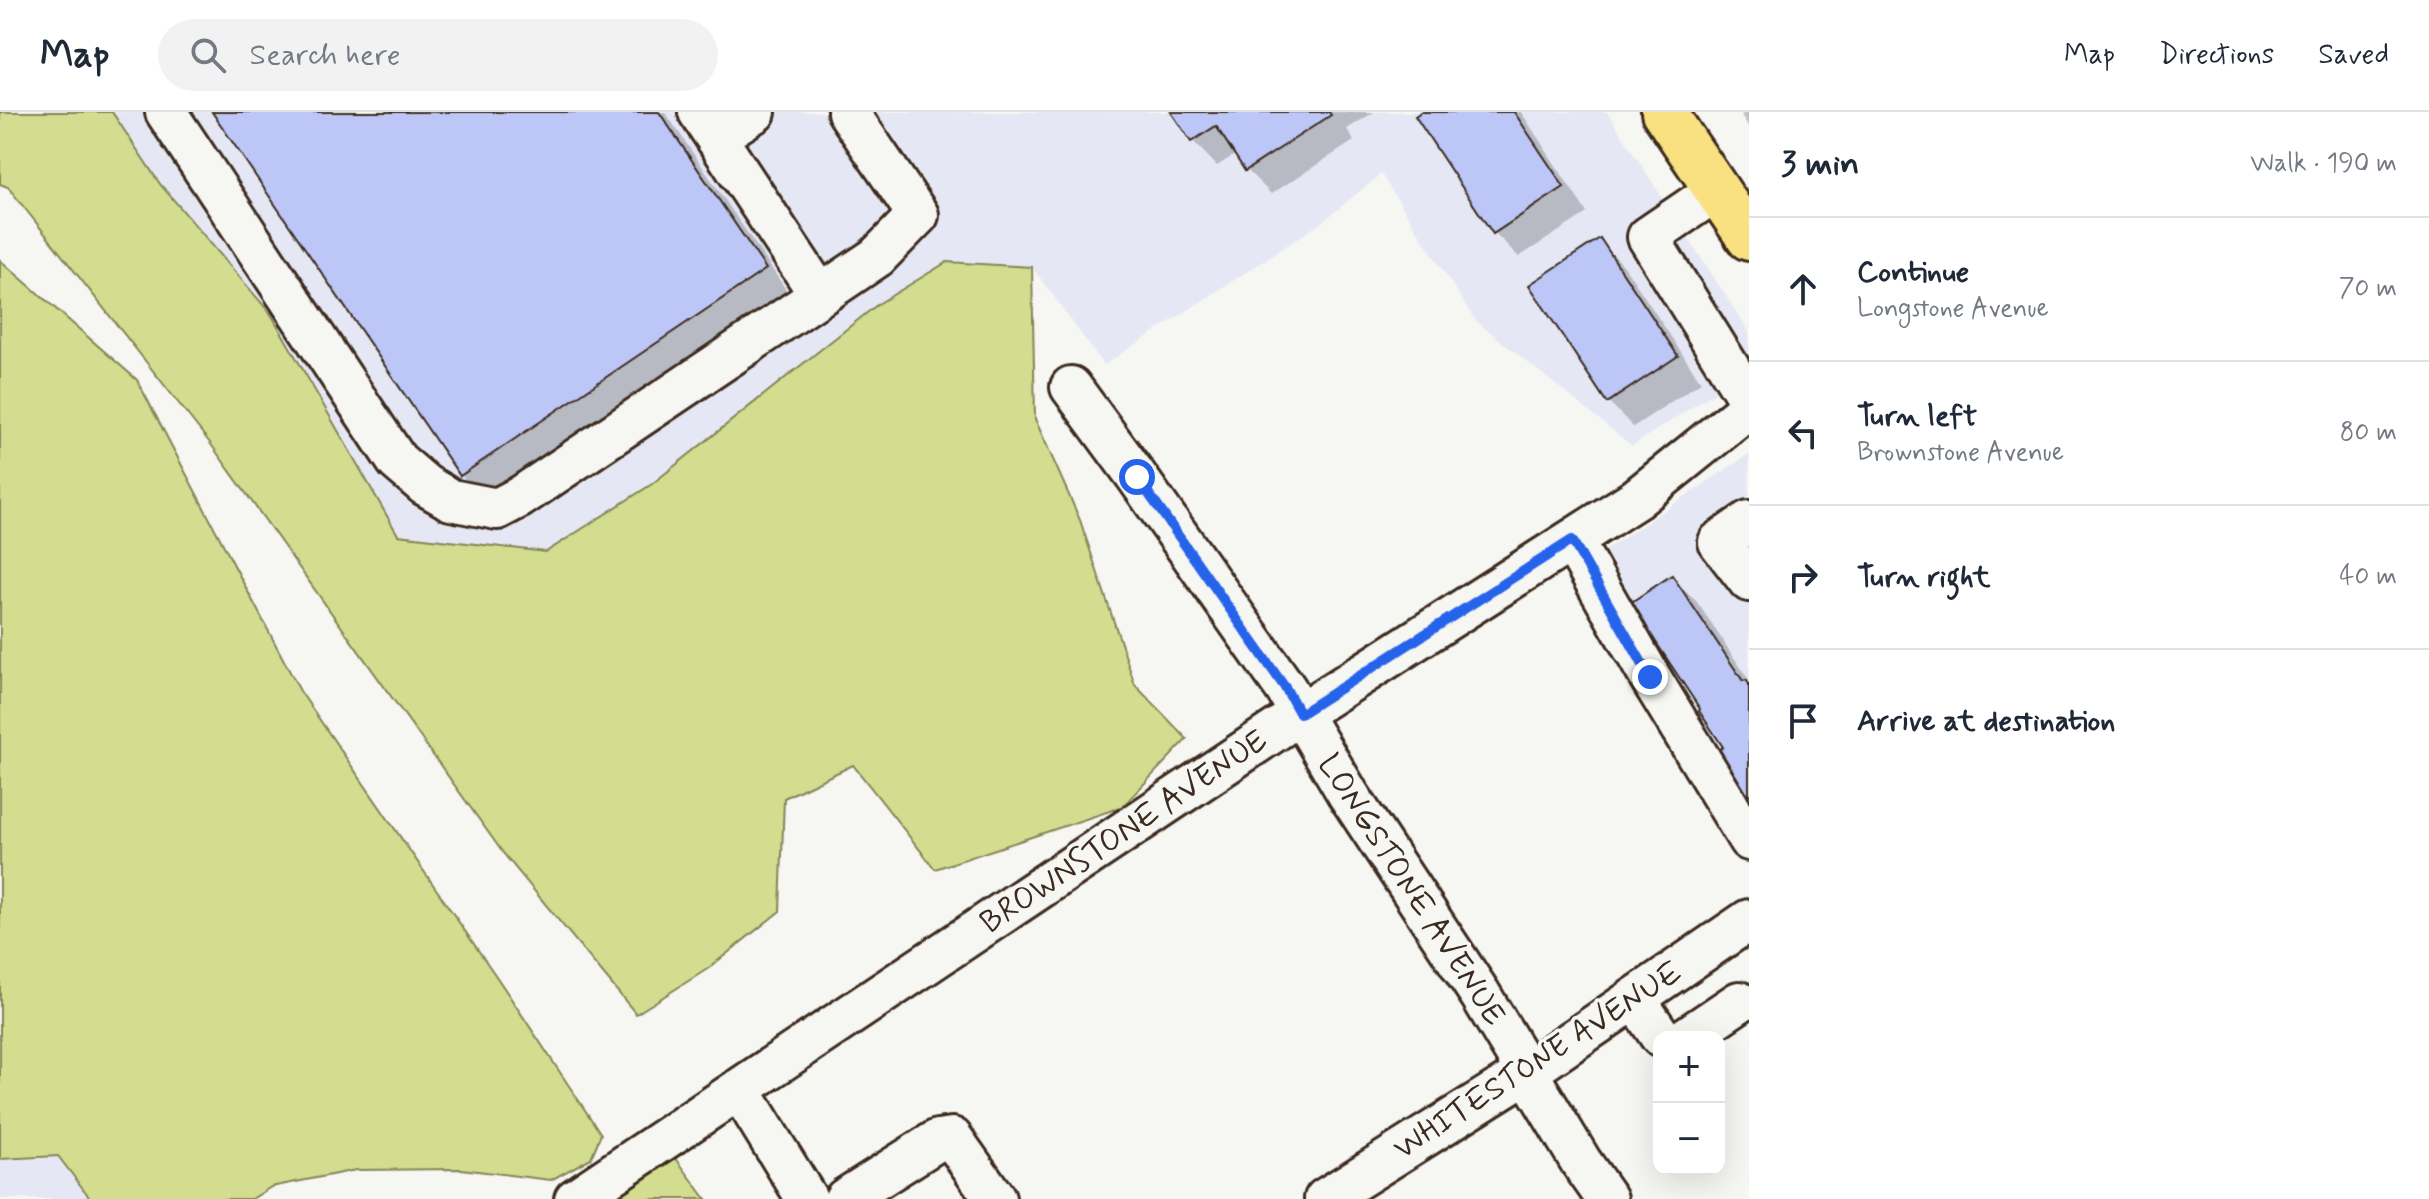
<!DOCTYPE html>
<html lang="en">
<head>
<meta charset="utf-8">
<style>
  :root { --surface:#fff; --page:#f2f2f3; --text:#1f2937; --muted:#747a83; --line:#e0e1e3 }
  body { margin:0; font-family:Mynerve,sans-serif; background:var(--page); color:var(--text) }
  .controls { position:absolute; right:24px; bottom:24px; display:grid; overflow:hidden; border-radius:16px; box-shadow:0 8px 32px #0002 }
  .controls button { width:72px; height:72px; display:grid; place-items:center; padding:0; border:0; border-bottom:2px solid var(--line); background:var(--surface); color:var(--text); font:40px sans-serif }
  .stop { position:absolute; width:24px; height:24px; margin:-18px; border:6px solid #2563eb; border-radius:50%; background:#fff }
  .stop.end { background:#2563eb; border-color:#fff; box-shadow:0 2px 8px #0008 }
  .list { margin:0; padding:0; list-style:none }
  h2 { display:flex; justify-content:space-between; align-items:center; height:104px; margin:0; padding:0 32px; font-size:34px }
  h2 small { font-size:26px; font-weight:400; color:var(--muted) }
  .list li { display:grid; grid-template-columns:52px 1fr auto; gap:24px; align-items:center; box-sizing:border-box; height:144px; padding:0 32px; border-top:2px solid var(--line) }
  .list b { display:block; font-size:30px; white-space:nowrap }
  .list p { margin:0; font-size:26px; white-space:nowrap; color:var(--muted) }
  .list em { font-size:26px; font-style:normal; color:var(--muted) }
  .icon { flex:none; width:44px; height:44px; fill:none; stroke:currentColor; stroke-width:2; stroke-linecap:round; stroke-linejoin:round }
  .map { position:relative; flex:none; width:1749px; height:1087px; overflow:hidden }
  header { display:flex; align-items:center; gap:48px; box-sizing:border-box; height:112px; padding:0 40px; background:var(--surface); border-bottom:2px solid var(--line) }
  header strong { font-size:38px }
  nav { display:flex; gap:44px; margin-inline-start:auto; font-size:28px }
  .search { width:560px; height:72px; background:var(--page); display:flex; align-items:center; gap:20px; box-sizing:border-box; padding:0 28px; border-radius:44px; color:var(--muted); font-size:30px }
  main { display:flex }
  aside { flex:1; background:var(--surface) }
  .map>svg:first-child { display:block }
  .built { fill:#e5e8f4 }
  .green { fill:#d2dd90; stroke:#868457; stroke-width:2 }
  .shadow { fill:#0003 }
  .building { fill:#bcc6f7; stroke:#3b2a1e; stroke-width:2 }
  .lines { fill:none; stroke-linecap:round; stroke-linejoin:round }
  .minor-casing { stroke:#3b2a1e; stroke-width:46 }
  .major-casing { stroke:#3b2a1e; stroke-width:50 }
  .minor { stroke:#f6f6f2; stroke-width:40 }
  .major { stroke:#f9e181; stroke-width:44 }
  .route { stroke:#2563eb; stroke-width:10 }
  .labels { text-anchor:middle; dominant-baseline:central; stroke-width:7; stroke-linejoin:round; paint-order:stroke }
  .street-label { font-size:32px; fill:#3b2a1e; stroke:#f6f6f2 }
</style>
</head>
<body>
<header>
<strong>Map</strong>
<div class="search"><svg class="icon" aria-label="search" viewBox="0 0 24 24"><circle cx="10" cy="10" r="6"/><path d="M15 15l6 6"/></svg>Search here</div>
<nav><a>Map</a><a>Directions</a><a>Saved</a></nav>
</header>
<main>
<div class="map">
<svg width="1749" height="1087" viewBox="0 0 1749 1087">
  <rect width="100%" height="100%" fill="#f6f6f2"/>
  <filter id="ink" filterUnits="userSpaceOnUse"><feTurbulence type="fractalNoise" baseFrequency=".0125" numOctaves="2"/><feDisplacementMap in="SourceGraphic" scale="16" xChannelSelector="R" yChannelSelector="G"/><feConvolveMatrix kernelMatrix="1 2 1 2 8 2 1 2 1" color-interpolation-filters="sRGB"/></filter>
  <g filter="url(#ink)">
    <path class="built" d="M112 0H1607L1749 220V258L1632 334 1475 208 1381 62 1321 111 1104 253 1032 155 947 150 878 192 652 372 546 440 397 423 271 202 160 72Z
      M1749 342V738L1565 465Z
      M58 1044 91 1087H0V1047Z"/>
    <path class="green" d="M0 0H112L160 72 271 202 398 423 546 440 652 372 878 192 947 150 1032 155 1035 307 1080 408 1135 573 1187 627 1122 695 935 757 853 653 784 686 780 799 709 856 636 902 503 741 210 331 8 75 0 72Z
      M0 148 137 268 300 579 498 867 601 1022 591 1046 551 1068 461 1057 356 1058 271 1075 252 1087H91L58 1044 0 1047Z
      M672 1041 706 1087H616Z"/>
    <path class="shadow" d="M214 0H665L789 182 486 388 461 363Z
      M1174 0H1374L1347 17 1354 29 1271 82 1246 57 1236 42 1217 54 1193 29Z
      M1424 0H1521L1587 101 1519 145 1495 121Z
      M1746 0H1749V16L1741 3Z
      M1600 129 1624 154 1701 270 1633 315 1609 290Z
      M1672 465 1697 490 1749 568V691L1726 636Z"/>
    <path class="building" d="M212 0H659L766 157 460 364Z
      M1171 0H1329L1331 3 1245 59 1216 14 1191 30Z
      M1421 0H1514L1564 75 1493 122 1415 4Z
      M1600 126 1678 244 1607 291 1529 173Z
      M1672 463 1743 569 1746 568 1749 572V694L1713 642 1723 635 1699 599 1700 597 1630 491Z"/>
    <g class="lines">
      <g class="minor-casing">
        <path id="minor" d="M166 0 397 349 425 373 451 388 497 397 520 385 877 145 918 103 848 0
          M699 0 820 183
          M716 25 755 0
          M1717 78 1648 125 1749 288
          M1071 275 1137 365 1286 577 1348 682 1480 882 1581 1050 1607 1087
          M1749 409 1719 430 1749 469
          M1572 428 1650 565 1749 728
          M1635 887 1661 925
          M1687 925 1739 890
          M739 977 807 1087
          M575 1087 1300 602 1636 387 1749 296
          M845 1087 938 1028 952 1026 995 1087
          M1325 1087 1527 960 1749 808"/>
      </g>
      <g class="major-casing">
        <path id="major" d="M1664 0 1749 126"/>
      </g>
      <use href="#minor" class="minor"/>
      <use href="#major" class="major"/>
    </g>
  </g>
  <g class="lines" filter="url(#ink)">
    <path class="route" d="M1137 365 1286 577 1300 602 1572 428 1650 565"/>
  </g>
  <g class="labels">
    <g class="street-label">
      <text transform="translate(1124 720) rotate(-34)">BROWNSTONE AVENUE</text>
      <text transform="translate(1411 778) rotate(57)">LONGSTONE AVENUE</text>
      <text transform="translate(1538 949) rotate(-33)">WHITESTONE AVENUE</text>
    </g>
  </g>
</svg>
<div class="controls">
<button>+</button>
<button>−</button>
</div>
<div class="stop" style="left:1137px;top:365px"></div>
<div class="stop end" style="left:1650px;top:565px"></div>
</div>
<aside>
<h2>3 min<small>Walk · 190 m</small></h2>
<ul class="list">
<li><svg class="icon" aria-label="ahead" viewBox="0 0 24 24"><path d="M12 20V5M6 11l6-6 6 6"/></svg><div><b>Continue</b><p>Longstone Avenue</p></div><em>70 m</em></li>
<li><svg class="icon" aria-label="left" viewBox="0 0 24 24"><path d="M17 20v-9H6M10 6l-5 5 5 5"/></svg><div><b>Turn left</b><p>Brownstone Avenue</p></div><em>80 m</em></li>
<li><svg class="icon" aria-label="right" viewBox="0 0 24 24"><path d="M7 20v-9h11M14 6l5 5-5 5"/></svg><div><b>Turn right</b></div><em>40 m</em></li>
<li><svg class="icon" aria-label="arrive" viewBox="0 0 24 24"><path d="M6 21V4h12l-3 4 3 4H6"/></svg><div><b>Arrive at destination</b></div></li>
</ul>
</aside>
</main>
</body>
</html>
